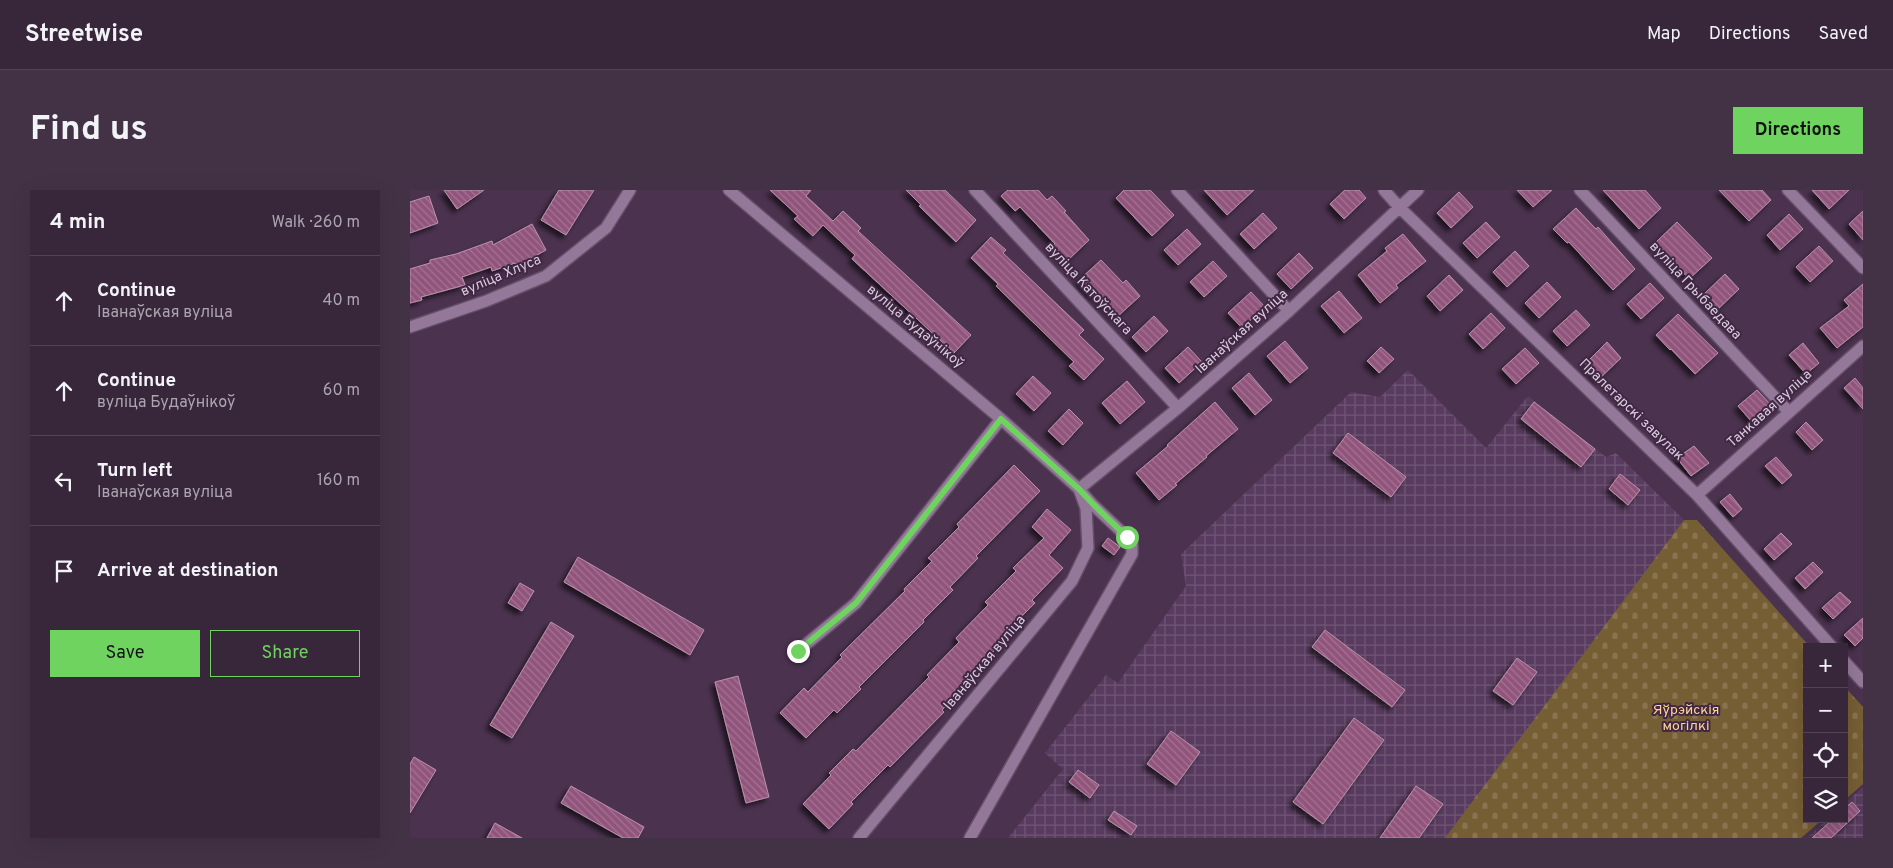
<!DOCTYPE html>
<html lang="en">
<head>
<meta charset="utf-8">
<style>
  :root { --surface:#38263b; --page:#433246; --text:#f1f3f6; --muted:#aba5af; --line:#524355; --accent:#6fd360 }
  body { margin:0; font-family:Overpass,sans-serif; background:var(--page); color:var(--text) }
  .controls { position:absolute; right:15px; bottom:15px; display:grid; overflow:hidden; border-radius:0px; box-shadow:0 5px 20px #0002 }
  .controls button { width:45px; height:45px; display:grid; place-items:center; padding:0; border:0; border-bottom:1px solid var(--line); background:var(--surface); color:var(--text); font:25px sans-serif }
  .stop { position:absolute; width:15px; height:15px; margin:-11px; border:4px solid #6fd360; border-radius:50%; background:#fff }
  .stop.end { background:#6fd360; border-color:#fff; box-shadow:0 1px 5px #0008 }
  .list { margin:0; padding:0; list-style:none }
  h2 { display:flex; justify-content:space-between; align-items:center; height:65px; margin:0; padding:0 20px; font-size:21px }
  h2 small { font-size:16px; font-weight:400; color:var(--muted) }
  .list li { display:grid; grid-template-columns:32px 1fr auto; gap:15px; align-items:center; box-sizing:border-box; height:90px; padding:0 20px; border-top:1px solid var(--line) }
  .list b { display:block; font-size:19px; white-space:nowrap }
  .list p { margin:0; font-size:16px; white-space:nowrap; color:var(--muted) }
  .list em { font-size:16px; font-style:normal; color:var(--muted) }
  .actions { display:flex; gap:10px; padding:15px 20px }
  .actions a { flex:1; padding:11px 0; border:1px solid var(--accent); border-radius:0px; text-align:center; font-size:18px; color:var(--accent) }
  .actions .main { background:var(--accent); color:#111 }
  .icon { flex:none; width:28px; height:28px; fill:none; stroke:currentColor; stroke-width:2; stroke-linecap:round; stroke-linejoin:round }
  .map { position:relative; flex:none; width:1453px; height:648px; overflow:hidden; border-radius:0px }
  header { display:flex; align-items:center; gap:30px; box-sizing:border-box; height:70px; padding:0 25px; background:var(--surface); border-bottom:1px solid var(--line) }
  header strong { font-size:24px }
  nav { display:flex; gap:28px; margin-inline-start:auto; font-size:18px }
  .intro { display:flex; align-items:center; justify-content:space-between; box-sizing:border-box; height:120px; padding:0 30px }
  h1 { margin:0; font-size:35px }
  .button { padding:12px 22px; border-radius:0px; background:var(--accent); color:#111; font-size:18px; font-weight:700 }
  main { display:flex; gap:30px; padding:0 30px }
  aside { flex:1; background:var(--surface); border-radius:0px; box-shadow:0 5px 20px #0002 }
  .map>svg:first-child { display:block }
  .industrial { fill:url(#industrial-grid) }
  .cemetery { fill:url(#cemetery-stones) }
  .building { fill:url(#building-back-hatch); stroke:#bb93ac; filter:url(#shadow) }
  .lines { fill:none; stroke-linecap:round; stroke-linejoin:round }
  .minor-casing { stroke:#634e67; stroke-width:14 }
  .minor { stroke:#947899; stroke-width:11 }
  .route { stroke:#6fd360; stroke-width:6 }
  .labels { text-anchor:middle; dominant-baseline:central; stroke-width:4; stroke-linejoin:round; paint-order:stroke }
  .street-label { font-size:14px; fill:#dacbdd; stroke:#402844 }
  .park-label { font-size:14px; fill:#ffd58d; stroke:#402844 }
</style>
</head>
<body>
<header>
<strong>Streetwise</strong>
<nav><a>Map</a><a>Directions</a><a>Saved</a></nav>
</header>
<div class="intro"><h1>Find us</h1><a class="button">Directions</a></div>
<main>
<aside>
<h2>4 min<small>Walk · 260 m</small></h2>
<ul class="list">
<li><svg class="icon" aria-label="ahead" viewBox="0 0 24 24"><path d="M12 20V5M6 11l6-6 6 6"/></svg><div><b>Continue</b><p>Іванаўская вуліца</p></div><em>40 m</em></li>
<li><svg class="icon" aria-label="ahead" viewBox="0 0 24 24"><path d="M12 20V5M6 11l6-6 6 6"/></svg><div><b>Continue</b><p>вуліца Будаўнікоў</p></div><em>60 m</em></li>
<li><svg class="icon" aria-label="left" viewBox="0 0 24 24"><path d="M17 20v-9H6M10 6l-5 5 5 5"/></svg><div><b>Turn left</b><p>Іванаўская вуліца</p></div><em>160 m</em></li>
<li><svg class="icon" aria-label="arrive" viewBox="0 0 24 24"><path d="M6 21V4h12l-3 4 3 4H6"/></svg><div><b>Arrive at destination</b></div></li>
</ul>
<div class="actions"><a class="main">Save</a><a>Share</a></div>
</aside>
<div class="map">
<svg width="1453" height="648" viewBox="0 0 1453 648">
  <defs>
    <pattern id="industrial-grid" width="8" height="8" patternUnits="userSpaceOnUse" patternTransform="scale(1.25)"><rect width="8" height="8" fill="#583b5e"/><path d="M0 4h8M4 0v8" fill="none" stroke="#6f5675"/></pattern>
    <pattern id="cemetery-stones" width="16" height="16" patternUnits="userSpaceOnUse" patternTransform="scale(1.25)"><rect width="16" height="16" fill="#765e34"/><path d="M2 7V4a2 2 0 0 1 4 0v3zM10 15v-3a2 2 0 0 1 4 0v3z" fill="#897451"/></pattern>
    <pattern id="building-back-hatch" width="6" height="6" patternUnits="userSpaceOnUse" patternTransform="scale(1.25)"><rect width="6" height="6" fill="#91547c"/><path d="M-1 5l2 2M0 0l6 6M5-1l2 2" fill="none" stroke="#a57394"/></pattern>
    <filter id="shadow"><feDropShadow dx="-4" dy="4" stdDeviation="2.5" flood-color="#0009"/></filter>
  </defs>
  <rect width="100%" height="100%" fill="#4b324f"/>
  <path class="industrial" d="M998 180 1076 258 1118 206 1196 267 1206 263 1274 330 1081 592 1036 648H598L653 579 635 563 696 485 708 493 776 396 771 364 941 202 970 207Z
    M1453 597V648H1397L1418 629H1434V614Z"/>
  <path class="cemetery" d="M1274 330H1287L1400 457H1397V629H1413L1391 648H1035Z
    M1434 496 1453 517V594L1434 611Z"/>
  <path class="building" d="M34 0H74L47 19Z
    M149 0H184L156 45 131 30Z
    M360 0H401L396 6 423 31 433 21 451 38 448 41 561 145 544 163 442 69 445 65 413 35 403 46 384 29 388 26Z
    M496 0H535L566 30 546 52 509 16 511 15Z
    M598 0H628L637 10 642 6 656 21 654 22 679 50 657 71 643 56 645 54 610 17 605 21 591 6Z
    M714 0H740L764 25 742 46 706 8Z
    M794 0H844L817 25Z
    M935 0H949L956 8 934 29 920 14Z
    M1107 0H1142L1123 17Z
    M1193 0H1235L1251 18 1229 39Z
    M1309 0H1352L1361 10 1339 31Z
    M1402 0H1439L1419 19Z
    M1049 2 1063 17 1041 38 1027 23Z
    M19 6 28 33 0 43V12Z
    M1166 18 1186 39 1188 37 1225 79 1203 100 1159 52 1157 53 1143 39Z
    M1453 21V50L1439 34Z
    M853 23 867 38 844 59 830 44Z
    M1379 24 1393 39 1370 60 1357 45Z
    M1076 32 1090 47 1067 68 1053 53Z
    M1267 32 1302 68 1279 89 1245 53Z
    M122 34 136 60 107 76 105 73 82 81 81 77 52 87 55 95 11 107 12 110 0 113V79L20 73V70L46 64 82 51 83 55Z
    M777 39 791 54 768 75 754 60Z
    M993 44 1016 71 986 95 988 98 970 113 948 85 977 61 975 58Z
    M581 47 596 60 593 63 674 140 669 145 694 169 674 190 659 176 664 172 586 96 588 94 561 68Z
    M1409 56 1423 71 1400 92 1386 77Z
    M1105 61 1119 76 1097 97 1083 82Z
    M889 63 903 78 881 99 867 84Z
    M691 70 713 93 716 90 730 106 707 127 685 103 683 106 669 90Z
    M803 71 817 86 794 107 780 92Z
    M1315 84 1329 99 1307 120 1293 105Z
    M1039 85 1053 100 1030 121 1017 106Z
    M1137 92 1151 107 1129 128 1115 113Z
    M1240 93 1254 108 1231 129 1217 114Z
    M1453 94V137L1427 158 1410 138 1439 116 1434 110Z
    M929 101 952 128 934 143 911 116Z
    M841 102 855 117 832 138 818 123Z
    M1166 120 1180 135 1157 156 1143 141Z
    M1081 123 1095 138 1073 159 1059 144Z
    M1268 124 1308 163 1285 184 1261 159 1260 160 1246 145Z
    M744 126 758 141 736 162 722 147Z
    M875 151 898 178 880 193 857 166Z
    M1197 152 1211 168 1189 189 1175 174Z
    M1393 153 1409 173 1396 184 1379 165Z
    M778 157 792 172 769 193 755 178Z
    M971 157 984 169 969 183 957 171Z
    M1115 158 1129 173 1106 194 1092 179Z
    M839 183 862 210 845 225 822 198Z
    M623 186 641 203 624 221 606 204Z
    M1445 188 1453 198V219L1434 198Z
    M717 191 735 212 710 234 692 213Z
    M1347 200 1362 216 1342 232 1328 216Z
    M805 212 828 239 796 266 797 267 765 294 767 295 749 310 726 283 758 256 757 255Z
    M1124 212 1185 259 1171 277 1111 229Z
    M659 219 673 233 653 255 638 241Z
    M1396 232 1413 250 1402 260 1386 242Z
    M938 243 996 287 981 307 923 263Z
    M1284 256 1299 273 1281 286 1267 268Z
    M1366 267 1382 285 1372 294 1355 276Z
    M604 275 630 301 566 366 568 368 540 397 543 400 513 430 514 432 449 497 451 499 427 523 424 520 396 548 370 523 394 498 398 502 432 467 430 465 495 401 494 399 522 371 518 368 549 337 547 334Z
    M1210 284 1230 300 1218 315 1199 299Z
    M1320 304 1332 319 1323 327 1310 312Z
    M637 319 661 340 639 365 653 378 622 410 625 413 592 446 596 449 563 482 567 485 532 520 534 522 480 577 478 575 441 612 443 614 419 639 393 614 421 585 419 583 443 559 446 561 519 487 517 485 549 452 546 448 578 415 575 412 606 381 603 378 634 348 622 337Z
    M1371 343 1382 354 1364 370 1354 359Z
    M698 348 710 357 704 365 692 356Z
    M168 367 294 440 280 465 154 392Z
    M1403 372 1413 382 1395 399 1385 388Z
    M110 393 124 401 112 421 98 413Z
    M1430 402 1441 412 1423 429 1412 418Z
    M1453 428V448L1445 456 1434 445Z
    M141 432 164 446 102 548 80 535Z
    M915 440 995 500 982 517 902 457Z
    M1107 468 1127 482 1103 515 1083 501Z
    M328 486 359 607 336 613 305 492Z
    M944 528 974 550 913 634 883 612Z
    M761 541 790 562 766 595 737 574Z
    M4 567 26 580 0 623V574Z
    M668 580 689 595 680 608 659 592Z
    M161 596 234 637 228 648H213L151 613Z
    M1006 596 1033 614 1009 648H970Z
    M1442 612 1450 621 1421 648H1402L1423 629H1434V619Z
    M704 621 727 636 721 645 698 630Z
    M85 633 112 648H77Z"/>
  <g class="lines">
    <g class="minor-casing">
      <path id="minor" d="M319 0 591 229 669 299 676 318 678 358 662 391 449 648
        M565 0 768 218
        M767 0 879 121
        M974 0 989 17 1287 305 1422 457
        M1170 0 1379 222
        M1378 0 1453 78
        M0 137 76 111 136 86 196 38 220 0
        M1287 305 1453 156
        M388 461 446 413 591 229
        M1434 471 1453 492
        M560 648 722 364V355L717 347 683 315 669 299 768 218 879 121 1008 0"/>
    </g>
    <use href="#minor" class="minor"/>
  </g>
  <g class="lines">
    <path class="route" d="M388 461 446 413 591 229 669 299 684 315 717 347"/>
  </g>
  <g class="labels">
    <g class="street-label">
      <text transform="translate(91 86) rotate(-23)">вуліца Хлуса</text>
      <text transform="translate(678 99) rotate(47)">вуліца Катоўскага</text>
      <text transform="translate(1285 101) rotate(47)">вуліца Грыбаедава</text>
      <text transform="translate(505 137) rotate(40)">вуліца Будаўнікоў</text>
      <text transform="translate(832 142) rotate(-42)">Іванаўская вуліца</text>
      <text transform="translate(1360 219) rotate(-42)">Танкавая вуліца</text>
      <text transform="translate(1221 220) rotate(44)">Пралетарскі завулак</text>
      <text transform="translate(575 473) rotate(-50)">Іванаўская вуліца</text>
    </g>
    <g class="park-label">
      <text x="1276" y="520">Яўрэйскія<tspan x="1276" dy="16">могілкі</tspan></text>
    </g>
  </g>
</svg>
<div class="controls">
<button>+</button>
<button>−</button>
<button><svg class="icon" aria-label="locate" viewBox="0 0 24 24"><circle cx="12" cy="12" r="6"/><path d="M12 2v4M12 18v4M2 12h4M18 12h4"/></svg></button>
<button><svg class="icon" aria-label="layers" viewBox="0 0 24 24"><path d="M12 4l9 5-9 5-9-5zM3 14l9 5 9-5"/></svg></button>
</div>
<div class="stop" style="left:717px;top:347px"></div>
<div class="stop end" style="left:388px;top:461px"></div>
</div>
</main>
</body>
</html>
